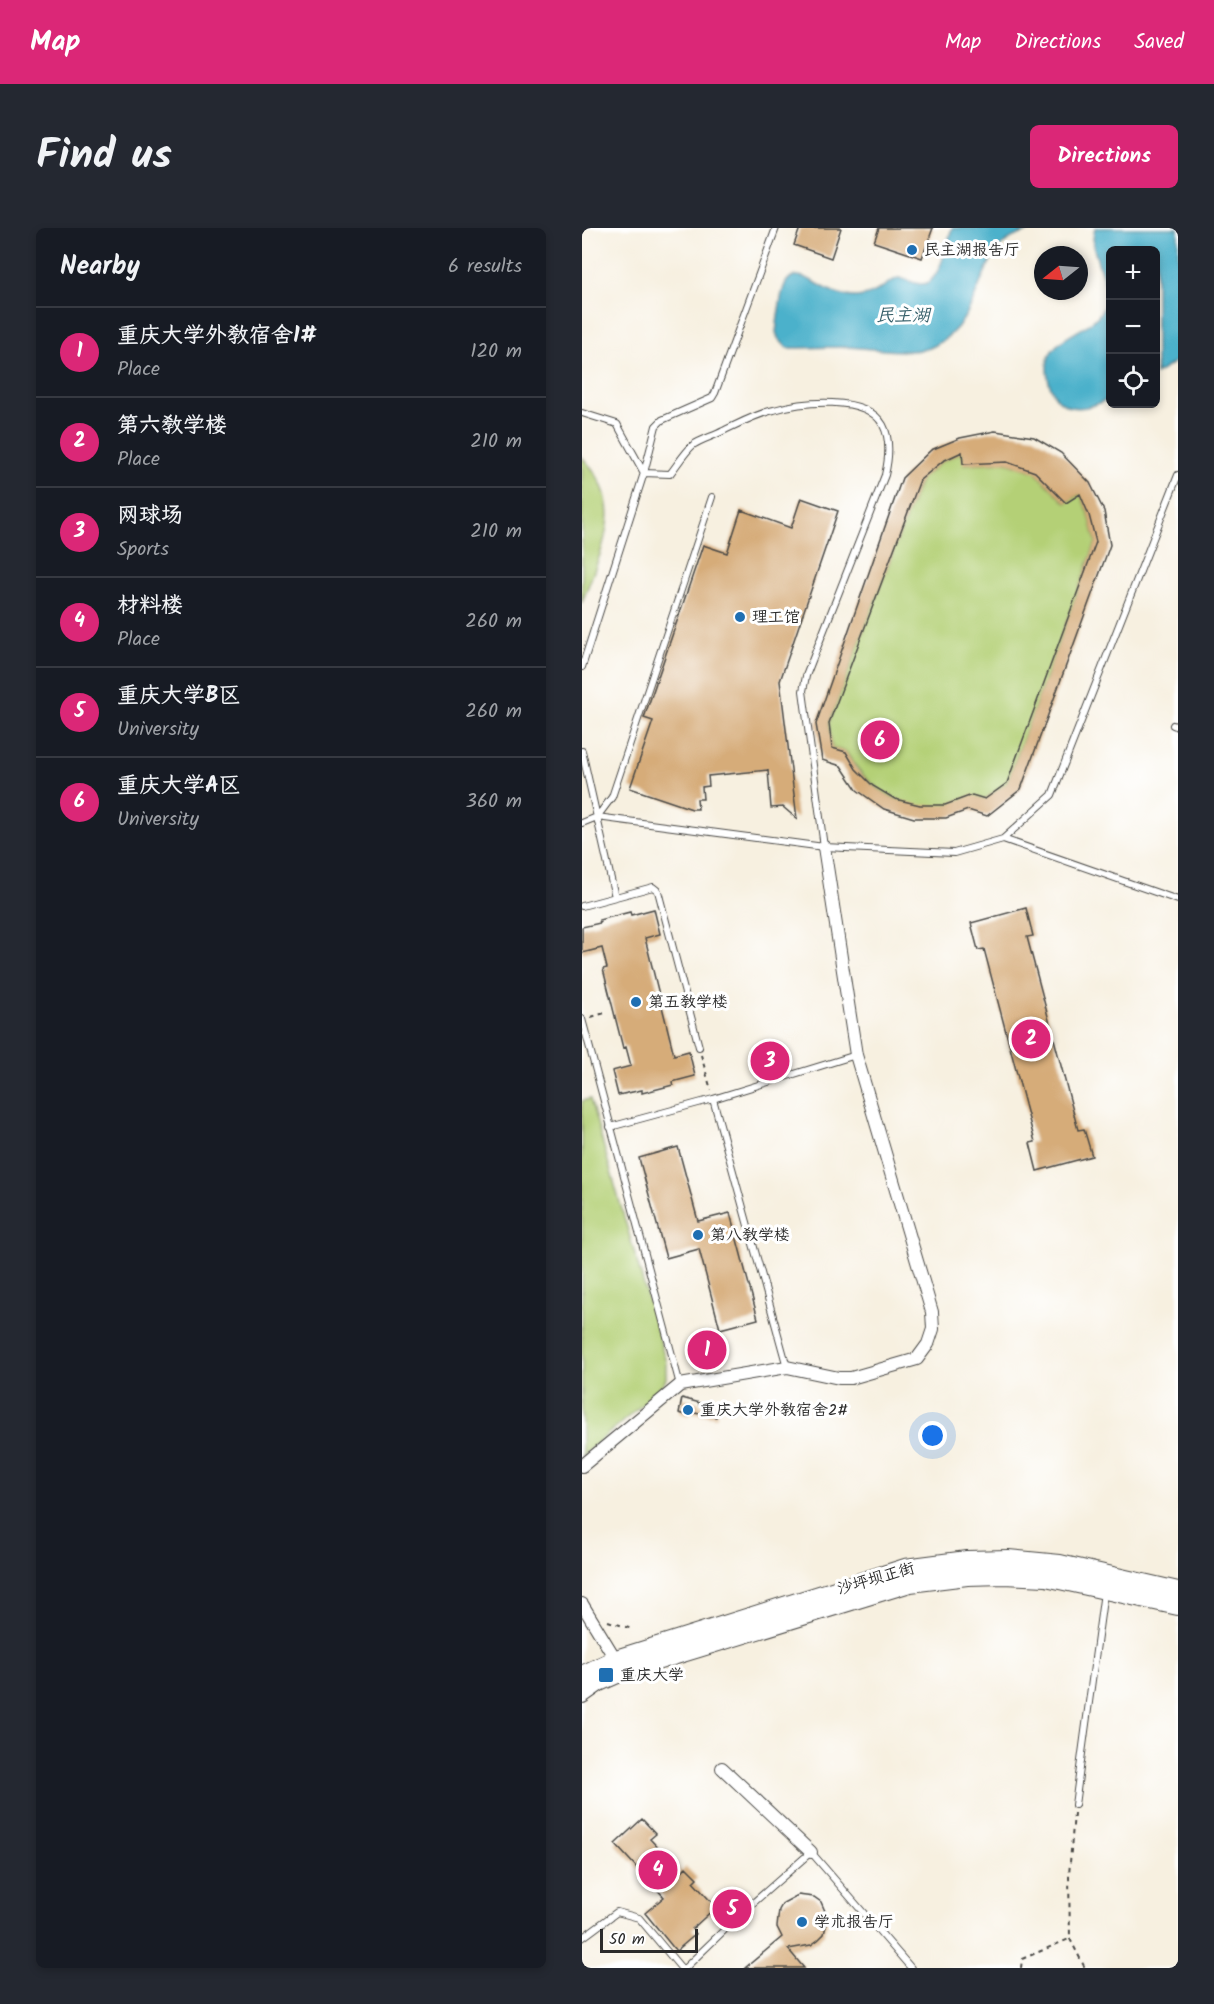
<!DOCTYPE html>
<html lang="en">
<head>
<meta charset="utf-8">
<style>
  :root { --surface:#171b24; --page:#242831; --text:#f1f3f6; --muted:#9ea1a6; --line:#363941; --accent:#db2777 }
  body { margin:0; font-family:Kalam,"LXGW WenKai TC",sans-serif; background:var(--page); color:var(--text) }
  .controls { position:absolute; right:18px; top:18px; display:grid; overflow:hidden; border-radius:9px; box-shadow:0 3px 9px #0003 }
  .controls button { width:54px; height:54px; display:grid; place-items:center; padding:0; border:0; border-bottom:2px solid var(--line); background:var(--surface); color:var(--text); font:30px sans-serif }
  .compass { position:absolute; left:452px; top:18px; width:54px; height:54px; border-radius:50%; background:var(--surface); box-shadow:0 3px 9px #0003; rotate:253deg }
  .scale { position:absolute; left:18px; bottom:15px; width:98px; box-sizing:border-box; padding-left:6px; border:3px solid #2b2b2b; border-top:0; font-size:16px; line-height:21px; white-space:nowrap; color:#2b2b2b; -webkit-text-stroke:4px #fff; paint-order:stroke }
  .you { position:absolute; left:351px; top:1208px; width:21px; height:21px; margin:-15px; border:4px solid #fff; border-radius:50%; background:#1a73e8; box-shadow:0 0 0 9px #1a73e833 }
  .badge { display:grid; place-items:center; width:39px; height:39px; border-radius:50%; background:var(--accent); color:#fff; font-size:20px; font-weight:700 }
  .pin { position:absolute; translate:-50% -50%; border:3px solid #fff; box-shadow:0 2px 6px #0006 }
  .list { margin:0; padding:0; list-style:none }
  h2 { display:flex; justify-content:space-between; align-items:center; height:78px; margin:0; padding:0 24px; font-size:26px }
  h2 small { font-size:20px; font-weight:400; color:var(--muted) }
  .list li { display:grid; grid-template-columns:39px 1fr auto; gap:18px; align-items:center; box-sizing:border-box; height:90px; padding:0 24px; border-top:2px solid var(--line) }
  .list b { display:block; font-size:22px; white-space:nowrap }
  .list p { margin:0; font-size:20px; white-space:nowrap; color:var(--muted) }
  .list em { font-size:20px; font-style:normal; color:var(--muted) }
  .icon { flex:none; width:33px; height:33px; fill:none; stroke:currentColor; stroke-width:2; stroke-linecap:round; stroke-linejoin:round }
  .map { position:relative; flex:none; width:596px; height:1740px; overflow:hidden; border-radius:9px }
  header { display:flex; align-items:center; gap:36px; box-sizing:border-box; height:84px; padding:0 30px; background:var(--accent); color:#fff }
  header strong { font-size:28px }
  nav { display:flex; gap:33px; margin-inline-start:auto; font-size:21px }
  .intro { display:flex; align-items:center; justify-content:space-between; box-sizing:border-box; height:144px; padding:0 36px }
  h1 { margin:0; font-size:42px }
  .button { padding:15px 27px; border-radius:9px; background:var(--accent); color:#fff; font-size:21px; font-weight:700 }
  main { display:flex; gap:36px; padding:0 36px }
  aside { flex:1; background:var(--surface); border-radius:9px; box-shadow:0 3px 9px #0003 }
  .map>svg:first-child { display:block }
  .green { fill:#b4d076; stroke:#707e50; stroke-width:1.5 }
  .water { fill:#4cb1cb; stroke:#3c6e7b; stroke-width:1.5 }
  .building { fill:#d6ac79; fill-rule:evenodd }
  .lines { fill:none; stroke-linecap:round; stroke-linejoin:round }
  .lane-casing { stroke:#4a4946; stroke-width:8 }
  .street-casing { stroke:#4a4946; stroke-width:14 }
  .secondary-casing { stroke:#4a4946; stroke-width:20 }
  .path { stroke:#4a4946; stroke-width:2; stroke-dasharray:4.5 4.5; stroke-linecap:butt }
  .lane { stroke:#fff; stroke-width:6 }
  .street { stroke:#fff; stroke-width:12 }
  .secondary { stroke:#fff; stroke-width:18 }
  .poi-dot { fill:#1f6fb2; stroke:#fff; stroke-width:2 }
  .labels { text-anchor:middle; dominant-baseline:central; stroke-width:6; stroke-linejoin:round; paint-order:stroke }
  .poi-label { font-size:16px; fill:#2b2b2b; stroke:#fff; text-anchor:start }
  .street-label { font-size:16px; fill:#2b2b2b; stroke:#fff }
  .water-label { font-size:18px; font-style:italic; fill:#38616b; stroke:#fff }
</style>
</head>
<body>
<header>
<strong>Map</strong>
<nav><a>Map</a><a>Directions</a><a>Saved</a></nav>
</header>
<div class="intro"><h1>Find us</h1><a class="button">Directions</a></div>
<main>
<aside>
<h2>Nearby<small>6 results</small></h2>
<ul class="list">
<li><span class="badge">1</span><div><b>重庆大学外教宿舍1#</b><p>Place</p></div><em>120 m</em></li>
<li><span class="badge">2</span><div><b>第六教学楼</b><p>Place</p></div><em>210 m</em></li>
<li><span class="badge">3</span><div><b>网球场</b><p>Sports</p></div><em>210 m</em></li>
<li><span class="badge">4</span><div><b>材料楼</b><p>Place</p></div><em>260 m</em></li>
<li><span class="badge">5</span><div><b>重庆大学B区</b><p>University</p></div><em>260 m</em></li>
<li><span class="badge">6</span><div><b>重庆大学A区</b><p>University</p></div><em>360 m</em></li>
</ul>
</aside>
<div class="map">
<svg width="596" height="1740" viewBox="0 0 596 1740">
  <rect width="100%" height="100%" fill="#fff"/>
  <filter id="ink" filterUnits="userSpaceOnUse"><feTurbulence type="fractalNoise" baseFrequency=".0167" numOctaves="2"/><feDisplacementMap in="SourceGraphic" scale="12" xChannelSelector="R" yChannelSelector="G"/><feConvolveMatrix kernelMatrix="1 2 1 2 8 2 1 2 1" color-interpolation-filters="sRGB"/></filter>
  <filter id="wash" filterUnits="userSpaceOnUse"><feTurbulence type="fractalNoise" baseFrequency=".008" numOctaves="4" result="noise"/><feDisplacementMap in="SourceGraphic" scale="24" xChannelSelector="R" yChannelSelector="G"/><feGaussianBlur stdDeviation="1.35" result="paint"/><feColorMatrix in="noise" values="0 0 0 0 0 0 0 0 0 0 0 0 0 0 0 0 0 1.4 0 .05"/><feComposite in="paint" operator="in"/></filter>
  <g filter="url(#wash)">
    <rect width="100%" height="100%" fill="#f7f0e0"/>
    <path class="green" d="M380 224 382 236 425 234 453 244 484 275 498 266 507 287 514 314 425 555 403 571C380 564 382 574 362 577 319 584 285 559 264 524L250 520 247 495 338 252 361 233Z
      M0 229C47 277 19 321 0 375Z
      M8 871 84 1134V1151L74 1165 0 1228V873Z"/>
    <path class="water" d="M370 0H463C447 3 428 7 417 20 391 54 395 95 352 118 335 128 287 120 266 119 246 119 225 120 205 120L196 110 194 104C196 90 197 75 201 62 209 34 232 55 247 62 255 66 265 69 274 69 291 69 301 57 316 50 325 51 331 56 340 56 358 56 365 15 370 0Z
      M513 0H596V132L574 146V22H528V170C516 176 503 182 489 179 477 176 472 168 468 157 451 104 511 111 523 76 531 55 504 25 513 0Z"/>
    <g id="blocks">
      <path class="building" d="M218 0H259L249 30 212 17Z
        M297 0H351L340 30 292 14Z
        M413 203 452 209 479 225 508 255 522 283 528 317 439 561 405 588 386 582 364 590H332L302 581 275 562 259 538 240 532 234 496 320 250 349 222 378 210ZM380 224 381 236 425 234 453 244 484 275 498 266 507 287 514 314 425 555 403 571 390 567 363 577H338L313 571 291 558 274 541 264 524 250 520 247 495 338 252 361 233Z
        M219 270 256 283 198 453 215 591 201 579 189 580 186 542 126 548 127 558 120 559 121 571H115L116 581H110L48 560 71 493 62 490 121 317 145 325 159 282 209 300Z
        M444 680 451 708 445 709 496 902 502 901 510 928 455 943 448 915 453 914 402 721 396 722 389 695Z
        M72 681 78 706 63 710 92 827 107 823 113 848 90 854 91 857 60 865V862L36 867 30 843 49 838 44 819 41 820 21 741 25 740 20 720 0 725V699L18 695 17 692 48 684 49 687Z
        M96 919 116 993 148 985 176 1091 138 1101 117 1021 84 1030 57 930Z
        M118 1110 137 1114 134 1129 116 1125Z
        M100 1170 118 1175 117 1177 136 1186 134 1189 107 1184V1188L97 1185Z
        M60 1591 74 1606 68 1611 99 1644 104 1639 115 1650 111 1654 134 1679 110 1701 114 1706 94 1723 63 1685 82 1669 33 1616Z
        M216 1667 232 1669 239 1674 246 1690 242 1706 236 1712 229 1717 206 1721 222 1740H163L200 1709 195 1699 197 1682 201 1675Z"/>
    </g>
  </g>
  <g filter="url(#ink)">
    <use href="#blocks" fill-opacity="0" stroke="#4a4946" stroke-width="1.5"/>
    <g class="lines">
      <g class="lane-casing">
        <path id="lane" d="M0 185 35 196 62 245 88 246C95 237 103 224 111 217 120 211 132 208 141 203 158 195 174 186 192 182 219 174 284 166 301 197 309 212 307 230 303 247L224 448 221 463 242 619
          M0 439 62 245 74 198 80 192 130 170 133 165 194 0
          M591 497 596 499
          M0 523 33 669
          M15 589 30 569 130 269
          M0 595 15 589 242 619 372 625 421 611 470 567 596 247
          M421 611 596 672
          M0 678 71 659 76 663 117 819
          M0 791 98 1157
          M131 871 205 1139
          M28 899 131 871 274 827
          M493 1577 522 1364
          M0 1710 35 1684 57 1690 99 1740
          M103 1740 163 1682 229 1624 329 1740"/>
      </g>
      <g class="street-casing">
        <path id="street" d="M0 1238 98 1157 205 1139 257 1150H269L335 1131 346 1116 351 1101 350 1084 274 827 242 619
          M0 1376 37 1437
          M140 1540 229 1624"/>
      </g>
      <g class="secondary-casing">
        <path id="secondary" d="M0 1447 34 1431 323 1340 385 1332 426 1331 478 1336 596 1363
          M0 1466 17 1454 42 1443 328 1355 385 1348 422 1347 464 1349 596 1378"/>
      </g>
      <path class="path" d="M9 789 23 785
        M119 827 129 862
        M26 1393 50 1401
        M492 1585 487 1647 488 1711 503 1740
        M439 1740 440 1731 487 1711"/>
      <use href="#lane" class="lane"/>
      <use href="#street" class="street"/>
      <use href="#secondary" class="secondary"/>
    </g>
  </g>
  <g class="poi-dot">
    <circle cx="330" cy="22" r="6"/>
    <circle cx="158" cy="389" r="6"/>
    <circle cx="54" cy="774" r="6"/>
    <circle cx="116" cy="1007" r="6"/>
    <circle cx="106" cy="1182" r="6"/>
    <rect x="16" y="1439" width="16" height="16" rx="3"/>
    <circle cx="220" cy="1694" r="6"/>
  </g>
  <g class="labels">
    <g class="poi-label">
      <text x="342" y="22">民主湖报告厅</text>
      <text x="170" y="389">理工馆</text>
      <text x="66" y="774">第五教学楼</text>
      <text x="128" y="1007">第八教学楼</text>
      <text x="118" y="1182">重庆大学外教宿舍2#</text>
      <text x="38" y="1447">重庆大学</text>
      <text x="232" y="1694">学术报告厅</text>
    </g>
    <g class="street-label">
      <text transform="translate(294 1351) rotate(-16)">沙坪坝正街</text>
    </g>
    <g class="water-label">
      <text x="321" y="88">民主湖</text>
    </g>
  </g>
</svg>
<div class="controls">
<button>+</button>
<button>−</button>
<button><svg class="icon" aria-label="locate" viewBox="0 0 24 24"><circle cx="12" cy="12" r="6"/><path d="M12 2v4M12 18v4M2 12h4M18 12h4"/></svg></button>
</div>
<svg class="compass" viewBox="-18 -18 36 36"><path d="M0-13l5 13h-10z" fill="#e53935"/><path d="M0 13l5-13h-10z" fill="#9ea1a6"/></svg>
<div class="scale">50 m</div>
<div class="you"></div>
<div class="pin badge" style="left:125px;top:1122px">1</div>
<div class="pin badge" style="left:449px;top:811px">2</div>
<div class="pin badge" style="left:188px;top:833px">3</div>
<div class="pin badge" style="left:76px;top:1642px">4</div>
<div class="pin badge" style="left:150px;top:1681px">5</div>
<div class="pin badge" style="left:298px;top:512px">6</div>
</div>
</main>
</body>
</html>
